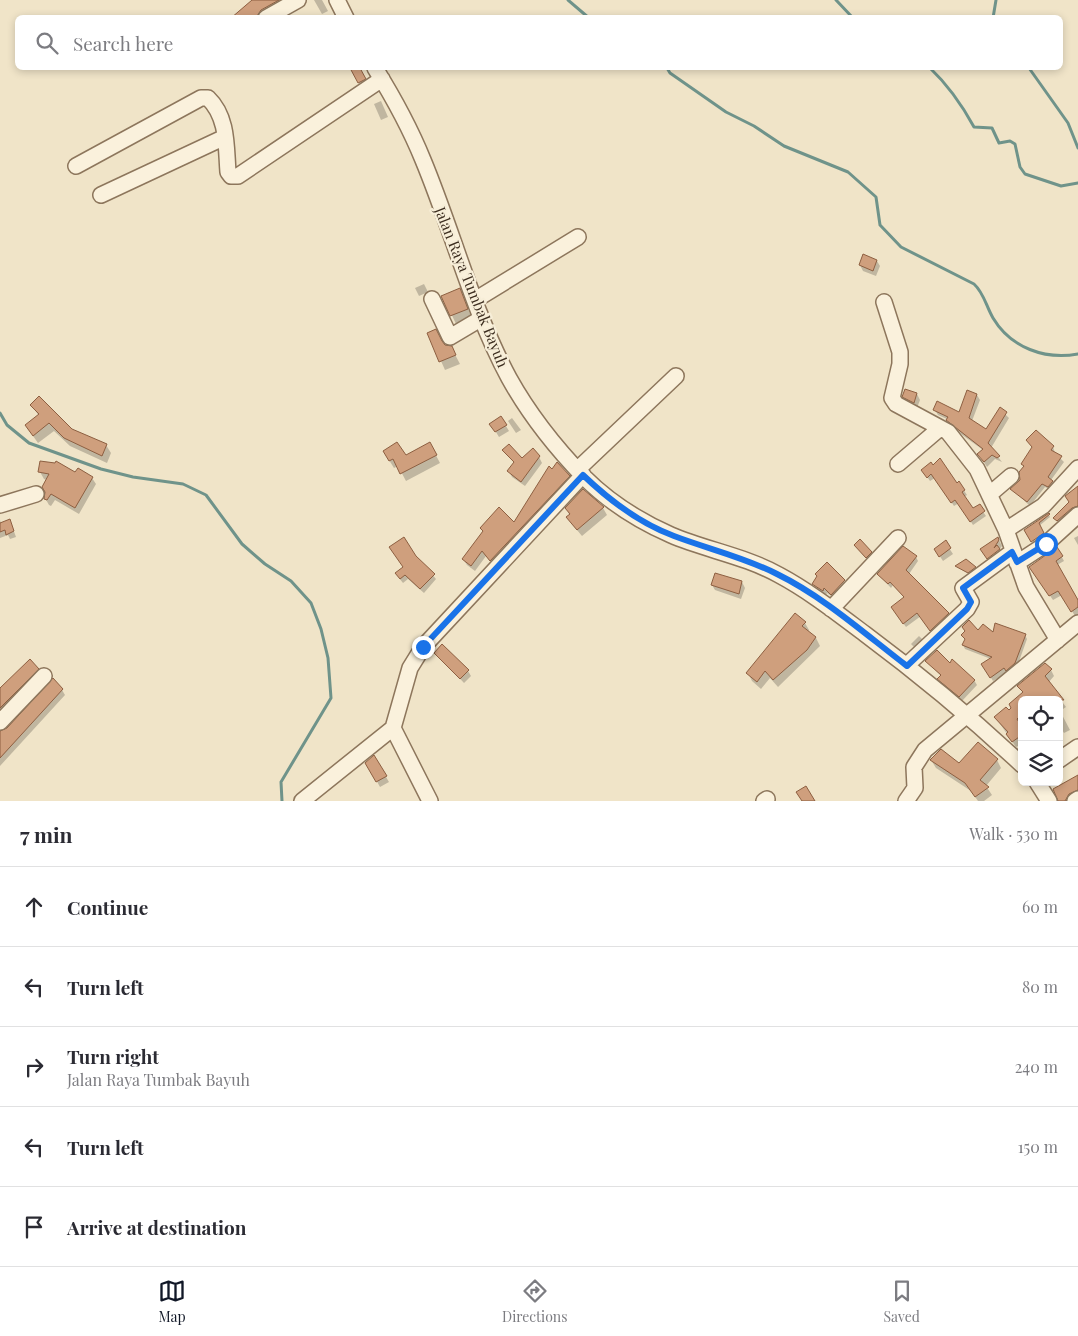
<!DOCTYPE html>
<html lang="en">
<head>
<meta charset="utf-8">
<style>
  :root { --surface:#fff; --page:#f2f2f3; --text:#2b2b33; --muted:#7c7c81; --line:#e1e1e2; --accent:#111827 }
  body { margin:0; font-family:"Playfair Display",serif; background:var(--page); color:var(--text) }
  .controls { position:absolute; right:15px; bottom:15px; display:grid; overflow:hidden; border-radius:8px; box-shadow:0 2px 8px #0003 }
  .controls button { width:45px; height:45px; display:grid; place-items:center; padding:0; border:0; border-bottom:1px solid var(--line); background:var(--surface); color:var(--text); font:25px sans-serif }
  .stop { position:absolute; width:15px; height:15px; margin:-11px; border:4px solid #1a73e8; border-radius:50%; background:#fff }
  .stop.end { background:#1a73e8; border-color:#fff; box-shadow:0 1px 5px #0008 }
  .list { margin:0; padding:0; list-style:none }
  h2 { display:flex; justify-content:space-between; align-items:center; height:65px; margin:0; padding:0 20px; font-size:21px }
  h2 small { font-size:16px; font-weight:400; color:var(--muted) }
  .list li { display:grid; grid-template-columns:32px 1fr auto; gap:15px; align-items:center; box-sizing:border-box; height:80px; padding:0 20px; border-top:1px solid var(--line) }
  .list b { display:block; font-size:19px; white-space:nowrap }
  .list p { margin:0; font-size:16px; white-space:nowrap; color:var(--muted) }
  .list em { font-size:16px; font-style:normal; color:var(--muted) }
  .icon { flex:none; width:28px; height:28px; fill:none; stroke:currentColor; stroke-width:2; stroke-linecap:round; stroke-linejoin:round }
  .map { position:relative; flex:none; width:1078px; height:801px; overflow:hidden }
  .search { position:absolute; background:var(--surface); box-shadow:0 2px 8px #0003; left:15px; right:15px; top:15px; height:55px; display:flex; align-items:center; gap:12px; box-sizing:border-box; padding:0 18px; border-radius:8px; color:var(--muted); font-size:19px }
  .sheet { height:465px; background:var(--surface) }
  nav { display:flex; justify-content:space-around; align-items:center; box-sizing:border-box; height:70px; border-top:1px solid var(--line); background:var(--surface); font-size:14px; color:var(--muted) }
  nav a { display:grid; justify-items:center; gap:2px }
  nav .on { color:var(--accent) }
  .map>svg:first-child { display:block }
  .shadow { fill:#0003 }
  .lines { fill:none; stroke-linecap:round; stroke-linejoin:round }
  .stream { stroke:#6f938a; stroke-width:3 }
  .building { fill:#cf9f7d; stroke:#8d5f41 }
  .minor-casing { stroke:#8d765c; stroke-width:18 }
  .minor { stroke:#faf1dc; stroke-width:15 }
  .route { stroke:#1a73e8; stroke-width:6 }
  .labels { text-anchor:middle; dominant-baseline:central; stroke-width:4.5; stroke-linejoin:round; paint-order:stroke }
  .street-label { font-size:15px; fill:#3d2e20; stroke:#f7eed8 }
</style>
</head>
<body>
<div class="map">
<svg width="1078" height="801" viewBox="0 0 1078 801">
  <rect width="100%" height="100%" fill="#f0e4c8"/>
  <path class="shadow" d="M255 0H291L262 18H234Z
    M314 0H322L328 11 322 14Z
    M352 68H359L368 85 362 88Z
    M381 101 388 117 381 120 374 104Z
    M877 261 880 266 876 276 863 271 860 265Z
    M424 284 428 292 419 296 415 288Z
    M459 289 472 318 456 324 443 296Z
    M429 334 445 346 451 347 460 364 445 370Z
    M917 394 920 400 917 408 907 402 904 397Z
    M977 395 980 400 972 421 986 431 1000 409 1009 418 991 448 1002 462 995 459 987 467 979 454 983 450 950 426 947 419 938 415 935 410 960 413Z
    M32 406 71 430 106 445 111 453 107 463 70 446 54 431 38 443 26 426 39 416Z
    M501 418 509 431 499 437 491 424Z
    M512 418 521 430 516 433 508 421Z
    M1028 440 1053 447 1055 453 1064 462 1051 480 1055 485 1051 490 1045 487 1030 506 1012 489 1021 480 1025 468 1022 464 1033 448Z
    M430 444 440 463 406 481 398 466 394 468 389 460 406 456Z
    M504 450 522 460 539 457 542 463 525 486 512 477 509 471 514 463Z
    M923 471 957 485 959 483 967 495 964 497 973 510 979 506 986 516 973 525 959 503 954 506 935 478 930 481Z
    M40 472 76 474 92 478 96 484 79 514 55 500 51 506 49 505 45 498 47 480 44 479Z
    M569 476 572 482 494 566 486 556 475 571 467 565 463 559 484 532 481 528 515 524Z
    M1078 490V511L1061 526 1055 518 1070 502Z
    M567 508H603L607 515 582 536 572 524Z
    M1049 515 1050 517 1039 526 1044 536 1034 544 1026 530Z
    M0 520 1 524 12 526 16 537 10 539 8 535 0 538Z
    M1078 536V545L1074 538Z
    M998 538 1002 546 999 550 1002 555 991 564 985 555Z
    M945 542 953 554 943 561 935 549Z
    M855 545 871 553 874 558 870 563Z
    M1057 548 1064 561 1057 565 1076 599 1078 598V614L1075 616 1062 595 1053 600 1033 571Z
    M416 556 436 579 424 593 408 579 403 583 399 578Z
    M916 557 918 561 909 574 951 618 933 634 921 616 906 627 895 612 905 598 893 585 891 588 878 574Z
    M827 564 847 586 835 599 827 593 826 595 817 589 814 584Z
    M957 567H975L976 570 970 574Z
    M742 582 745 588 741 599 715 590 712 585Z
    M805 623 809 630 808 632 816 638 820 646 778 687 770 678 761 689 752 681 748 673Z
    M978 632 1025 635 1027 639 1017 667 993 681 985 668 991 659 965 649 963 645 966 640 963 635Z
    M919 636 923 640 915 648 911 644Z
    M436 653 468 671 471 676 464 683Z
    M927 661 951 664 974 680 977 685 962 701 942 683 939 679 941 676Z
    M38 669 41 675 0 717V690Z
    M1051 670 1054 676 1048 683 1066 707 1060 711 1070 730 1064 733 1059 725V700H1022V744L1016 747 996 718 1009 711 1023 693 1019 686Z
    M62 690 65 695 0 766V732H2Z
    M374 757 389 782 380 787 367 763Z
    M931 760 960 765 997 760 1001 768 986 786 992 795 984 801H978L971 791 936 768Z
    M1078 777V798L1073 801H1059Z"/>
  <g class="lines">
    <path class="stream" d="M568 0 589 18
      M836 0 853 18
      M993 18 996 0
      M667 68 670 73 726 112 754 126 784 146 848 172 876 197 880 225 901 247 974 284C984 293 986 306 993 318 1011 348 1045 360 1078 354
      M930 68C948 85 962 105 974 127L992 128 999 143 1010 141 1015 144 1020 167 1025 174 1061 186 1078 183
      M1029 68 1068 123 1078 148
      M0 413 7 425 29 443 101 469 133 477 183 484 206 495 242 544 265 564 291 581 311 603 321 629 328 658 331 698 281 782 282 801"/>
  </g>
  <path class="building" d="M252 0H279L261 10 256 18H231Z
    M350 68H360L366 79 358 83Z
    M863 254 877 260 873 271 859 265Z
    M460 288 468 309 450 316 441 296Z
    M436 329 442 341 445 345 452 346 456 355 439 362 427 333Z
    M905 389 917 393 914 403 902 397Z
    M967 390 977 394 969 418 986 429 1000 407 1007 412 988 443 1000 456 997 458 992 455 984 462 977 454 983 449 946 420 948 417 933 410 937 401 959 412Z
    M39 396 72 429 107 444 102 456 64 438 49 423 33 436 25 425 39 414 30 405Z
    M501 416 507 425 495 432 489 424Z
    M1036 430 1054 446 1051 450 1062 456 1048 477 1053 481 1048 487 1042 484 1027 502 1010 489 1020 480 1019 472 1024 466 1021 464 1032 447 1026 440Z
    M397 442 406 455 430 442 437 455 400 474 393 459 389 461 383 451Z
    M509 444 522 458 533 448 540 456 521 482 507 471 514 462 502 450Z
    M940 458 957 483 959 481 965 490 962 492 973 508 980 504 985 511 970 522 955 500 951 503 931 474 927 478 921 470 931 462 933 465Z
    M40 461 55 463 56 461 75 472 78 468 93 477 75 508 51 494 47 500 44 499 45 492 42 487 49 474 38 472Z
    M557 462 570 476 490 561 482 551 471 566 462 559 483 531 480 528 499 507 514 522 549 466 552 469Z
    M1078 486V506L1072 508 1057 521 1053 518 1069 502 1065 496Z
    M583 489 604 507 577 530 566 517 570 514 565 508Z
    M1049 513 1050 514 1039 523 1044 533 1031 542 1024 530Z
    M10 519 14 531 6 535 5 530 0 532V523Z
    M404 537 416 556 435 574 420 589 405 575 400 579 395 573 403 567 389 547Z
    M998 537 999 540 994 548 997 545 1000 549 987 559 980 549Z
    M860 539 872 552 866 558 854 545Z
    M946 540 951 548 939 557 934 549Z
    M903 546 917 556 906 570 949 613 930 631 917 613 903 624 891 607 904 597 890 582 888 584 877 574Z
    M1057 547 1063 556 1056 561 1078 600V607L1071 612 1058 591 1049 596 1029 567Z
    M966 559 976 567 968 573 955 566Z
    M827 562 845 580 831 595 824 588 823 591 812 584 817 576 815 574Z
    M715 573 742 581 739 594 711 585Z
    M795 613 806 622 802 626 816 637 807 650 773 680 765 671 757 682 746 673Z
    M969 620 978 630 983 624 993 632 995 623 1026 634 1015 663 1006 671 1004 668 990 678 981 664 992 657 962 645 965 639 961 635 965 631 962 627Z
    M442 644 469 670 460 679 434 653Z
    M937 650 950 663 952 659 975 680 959 697 937 679 941 675 925 661Z
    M30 659 39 669 0 708V688Z
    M1045 663 1052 669 1045 676 1064 700H1022V714L1017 719 1022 727V735L1012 742 1006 734 1008 732 994 717 1006 707 1009 710 1011 708 1009 704 1023 692 1017 686Z
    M53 678 63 689 0 758V731L7 728Z
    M978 742 998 759 980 780 989 787 975 797 965 783 930 760 941 749 959 763Z
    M374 755 387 776 376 782 365 763Z
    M1078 775V790L1069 794 1065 801H1058L1053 789Z
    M806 786 815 801H802L796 792Z"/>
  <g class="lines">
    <g class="minor-casing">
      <path id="minor" d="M337 0 346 18
        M266 18 298 0
        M375 68C393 97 410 128 423 160 453 232 472 309 509 378 529 414 556 448 584 477 609 502 639 521 671 535 706 550 745 556 779 575 809 591 837 613 865 634 920 675 972 718 1022 765
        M76 166 201 98H208C228 117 226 147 228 172L231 176H238L382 79
        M101 195 225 137
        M432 299 450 337 482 318
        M475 300 578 237
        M884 302 900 352V364L892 398 896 404 948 432 977 469 1006 530 1026 587 1058 640
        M898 464 939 429
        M578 469 676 376
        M990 494 1011 476
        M0 505 36 494
        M1006 530 1043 506 1078 468
        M1017 563 1046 544 1078 515
        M831 609 898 538
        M907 665 967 609 971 602 963 588 1012 552
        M0 722 44 676
        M1059 760 1078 747
        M1037 782 1049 801
        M302 801 393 728
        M430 801 393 728 410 668 423 647 583 475
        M764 801 767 799
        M906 801 915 788 914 767 925 750 1078 623
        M1075 801 1078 799"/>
    </g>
    <use href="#minor" class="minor"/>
  </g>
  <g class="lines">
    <path class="route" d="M423 647 583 475C609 500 639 523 674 536 708 549 744 557 777 574 824 597 865 634 907 666L967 609 971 602 963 588 1012 552 1017 562 1046 544"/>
  </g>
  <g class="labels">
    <g class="street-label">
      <text transform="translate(472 287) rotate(68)">Jalan Raya Tumbak Bayuh</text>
    </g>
  </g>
</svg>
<div class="controls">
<button><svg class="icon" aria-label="locate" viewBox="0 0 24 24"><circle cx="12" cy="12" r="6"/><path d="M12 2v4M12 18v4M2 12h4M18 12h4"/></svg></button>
<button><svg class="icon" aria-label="layers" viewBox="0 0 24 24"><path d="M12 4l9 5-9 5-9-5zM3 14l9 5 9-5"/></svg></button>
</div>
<div class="stop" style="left:1046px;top:544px"></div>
<div class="stop end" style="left:423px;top:647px"></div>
<div class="search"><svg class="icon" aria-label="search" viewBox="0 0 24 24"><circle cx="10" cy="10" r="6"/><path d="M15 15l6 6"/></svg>Search here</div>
</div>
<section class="sheet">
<h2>7 min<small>Walk · 530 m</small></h2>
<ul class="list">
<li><svg class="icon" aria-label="ahead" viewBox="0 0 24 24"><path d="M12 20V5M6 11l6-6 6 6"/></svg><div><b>Continue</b></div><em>60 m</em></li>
<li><svg class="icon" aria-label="left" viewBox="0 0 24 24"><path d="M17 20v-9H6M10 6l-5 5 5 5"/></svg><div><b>Turn left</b></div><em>80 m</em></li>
<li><svg class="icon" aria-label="right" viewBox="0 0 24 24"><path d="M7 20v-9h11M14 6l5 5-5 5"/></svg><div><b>Turn right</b><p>Jalan Raya Tumbak Bayuh</p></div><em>240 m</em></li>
<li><svg class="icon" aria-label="left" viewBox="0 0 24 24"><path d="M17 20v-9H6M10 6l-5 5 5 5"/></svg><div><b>Turn left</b></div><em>150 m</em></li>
<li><svg class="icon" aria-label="arrive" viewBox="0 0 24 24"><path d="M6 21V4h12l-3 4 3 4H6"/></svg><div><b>Arrive at destination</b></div></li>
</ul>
</section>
<nav>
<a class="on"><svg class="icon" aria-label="map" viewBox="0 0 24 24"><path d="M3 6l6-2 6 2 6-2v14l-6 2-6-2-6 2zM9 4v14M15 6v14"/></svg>Map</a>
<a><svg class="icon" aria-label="directions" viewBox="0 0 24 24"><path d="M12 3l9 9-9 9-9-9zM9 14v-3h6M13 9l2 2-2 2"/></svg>Directions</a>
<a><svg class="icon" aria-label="saved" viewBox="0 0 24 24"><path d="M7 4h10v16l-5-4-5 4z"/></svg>Saved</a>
</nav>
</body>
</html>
